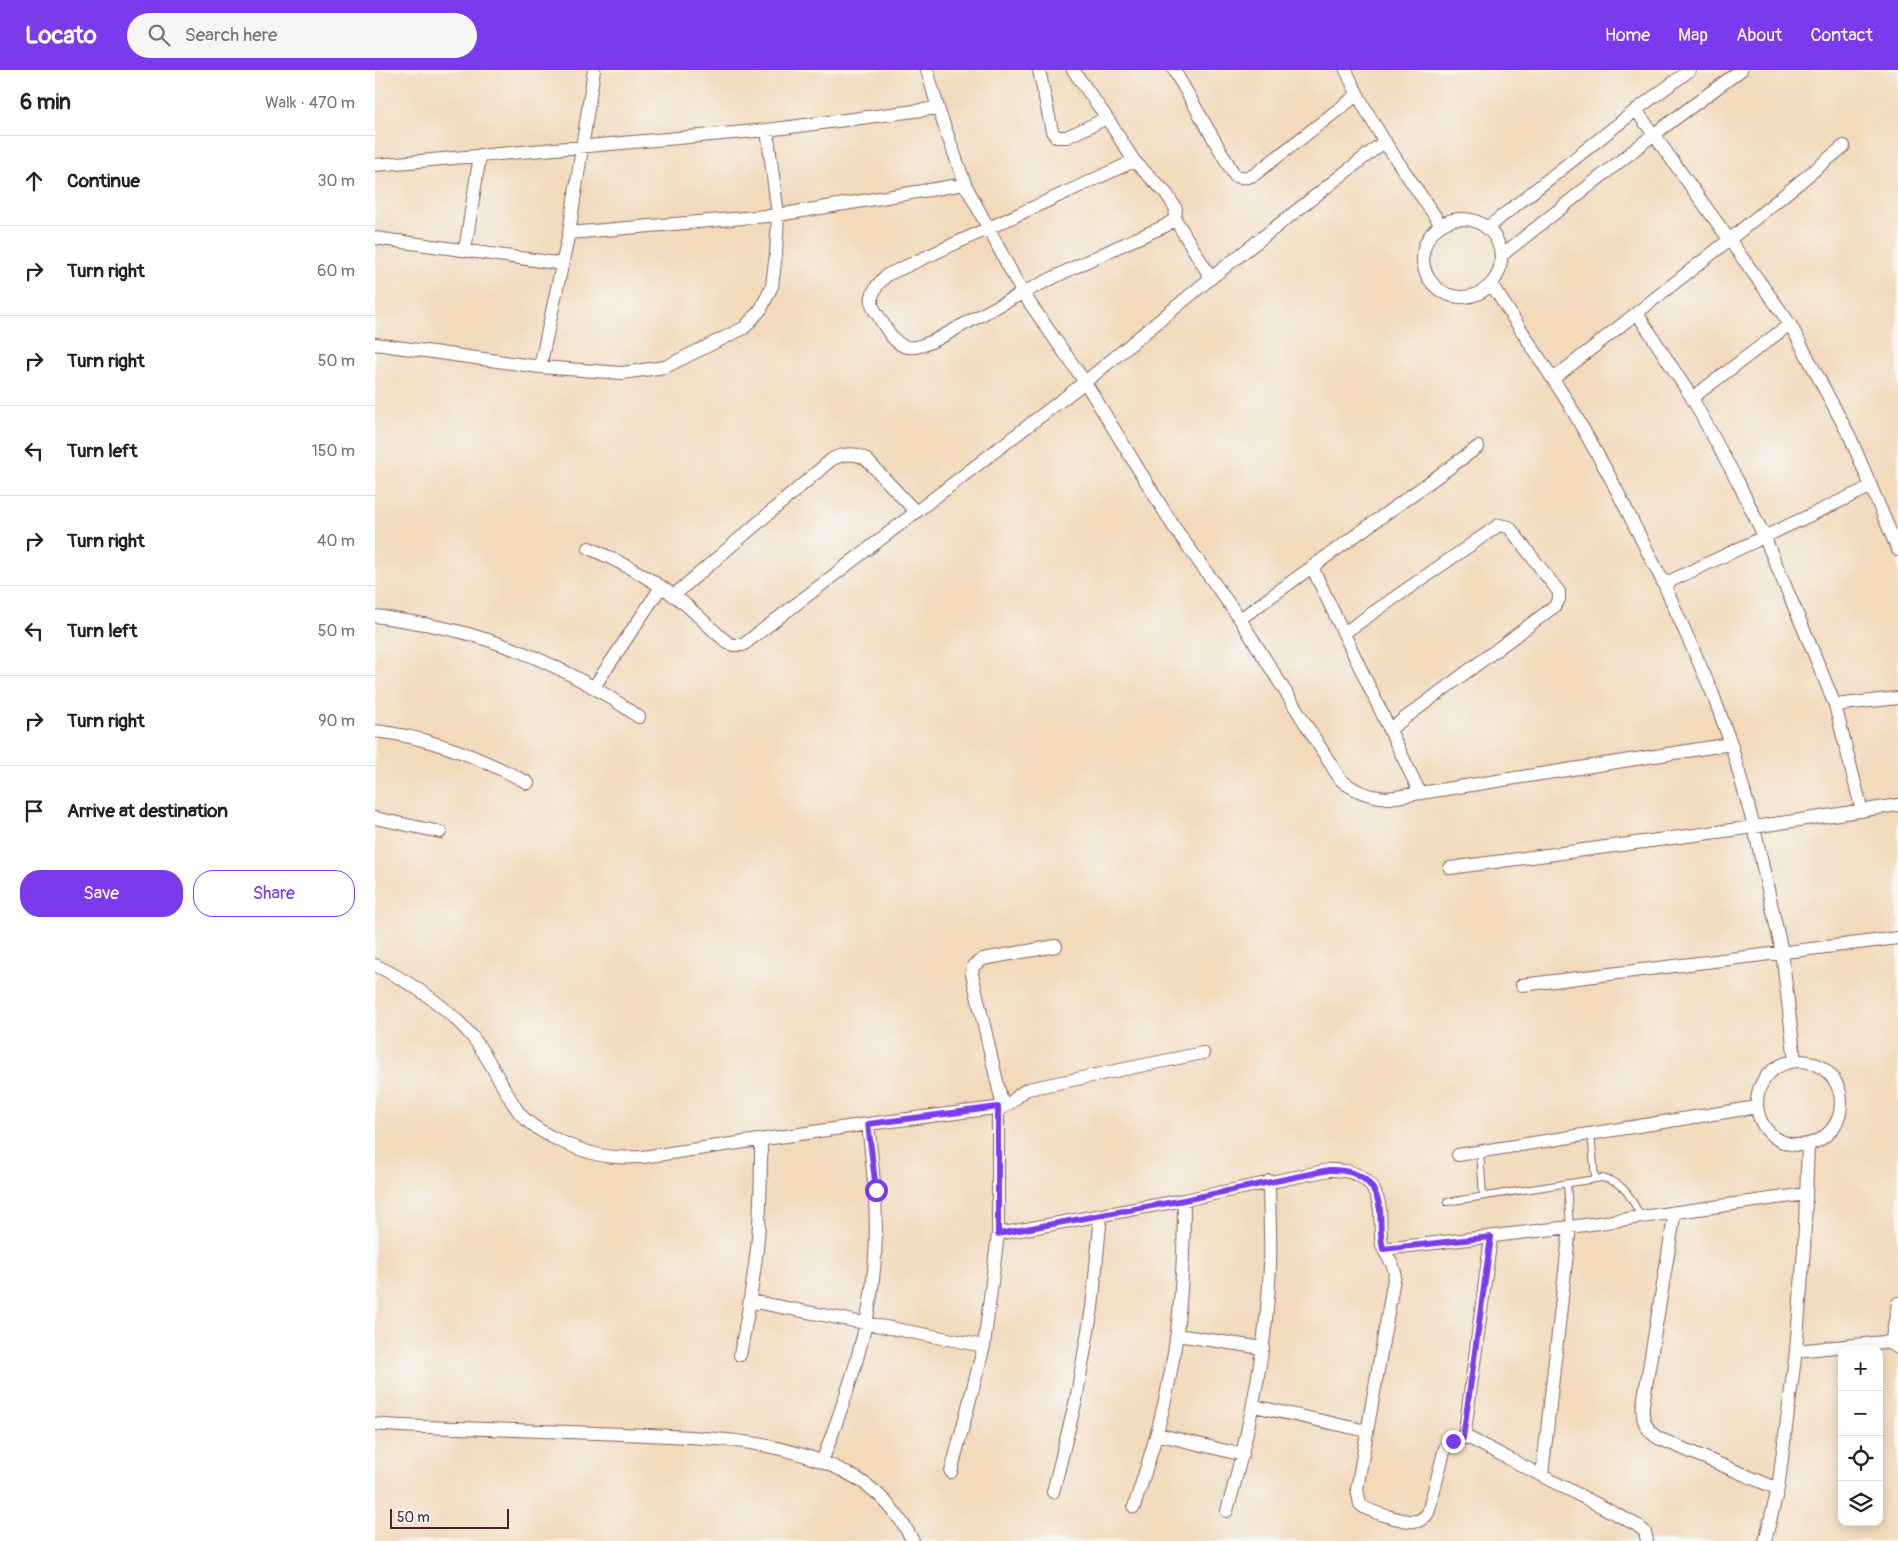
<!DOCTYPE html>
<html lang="en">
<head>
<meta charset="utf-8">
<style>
  :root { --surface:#fff; --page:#f6f6f6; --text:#222; --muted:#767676; --line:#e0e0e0; --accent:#7c3aed }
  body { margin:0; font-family:Pangolin,sans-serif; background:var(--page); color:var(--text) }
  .controls { position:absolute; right:15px; bottom:15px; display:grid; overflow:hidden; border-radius:10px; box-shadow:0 2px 12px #0003 }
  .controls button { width:45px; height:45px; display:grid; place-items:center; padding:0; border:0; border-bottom:1px solid var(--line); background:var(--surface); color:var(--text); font:25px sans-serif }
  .scale { position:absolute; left:15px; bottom:12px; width:119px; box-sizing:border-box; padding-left:5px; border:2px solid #4a1f2b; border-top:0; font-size:14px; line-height:18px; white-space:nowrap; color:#4a1f2b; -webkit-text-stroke:4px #f6f6f2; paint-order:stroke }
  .stop { position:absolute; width:15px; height:15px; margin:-11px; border:4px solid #7c3aed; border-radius:50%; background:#fff }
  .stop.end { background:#7c3aed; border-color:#fff; box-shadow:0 1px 5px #0008 }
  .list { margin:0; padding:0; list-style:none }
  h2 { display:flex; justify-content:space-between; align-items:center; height:65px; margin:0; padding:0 20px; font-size:21px }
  h2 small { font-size:16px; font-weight:400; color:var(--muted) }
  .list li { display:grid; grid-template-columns:32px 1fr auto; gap:15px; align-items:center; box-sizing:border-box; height:90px; padding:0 20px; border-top:1px solid var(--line) }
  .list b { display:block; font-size:19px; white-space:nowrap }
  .list em { font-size:16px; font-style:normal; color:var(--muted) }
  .actions { display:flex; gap:10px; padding:15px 20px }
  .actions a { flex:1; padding:11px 0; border:1px solid var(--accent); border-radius:20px; text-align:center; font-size:18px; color:var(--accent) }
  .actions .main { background:var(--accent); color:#fff }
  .icon { flex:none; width:28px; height:28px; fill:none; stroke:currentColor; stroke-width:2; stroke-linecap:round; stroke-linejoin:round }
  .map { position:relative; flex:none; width:1523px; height:1471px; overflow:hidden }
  header { display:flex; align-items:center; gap:30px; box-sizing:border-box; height:70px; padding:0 25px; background:var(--accent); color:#fff }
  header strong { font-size:24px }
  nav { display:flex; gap:28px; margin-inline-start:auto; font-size:18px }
  .search { width:350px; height:45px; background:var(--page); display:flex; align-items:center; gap:12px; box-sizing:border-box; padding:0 18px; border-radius:28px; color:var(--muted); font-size:19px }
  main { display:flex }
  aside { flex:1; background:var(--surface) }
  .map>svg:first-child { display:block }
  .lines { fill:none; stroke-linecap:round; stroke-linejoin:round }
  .service-casing { stroke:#85605d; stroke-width:8 }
  .minor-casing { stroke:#85605d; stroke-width:14 }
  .service { stroke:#fff; stroke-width:6 }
  .minor { stroke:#fff; stroke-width:12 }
  .route { stroke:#7c3aed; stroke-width:6 }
</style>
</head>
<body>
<header>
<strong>Locato</strong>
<div class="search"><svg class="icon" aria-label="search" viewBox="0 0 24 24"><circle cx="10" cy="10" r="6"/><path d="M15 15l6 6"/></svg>Search here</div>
<nav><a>Home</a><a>Map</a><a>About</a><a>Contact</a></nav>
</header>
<main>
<aside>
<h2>6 min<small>Walk · 470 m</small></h2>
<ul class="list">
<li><svg class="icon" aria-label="ahead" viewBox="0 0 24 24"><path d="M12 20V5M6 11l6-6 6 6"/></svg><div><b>Continue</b></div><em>30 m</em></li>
<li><svg class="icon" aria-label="right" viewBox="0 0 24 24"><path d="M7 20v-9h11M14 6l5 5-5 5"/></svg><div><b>Turn right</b></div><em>60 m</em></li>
<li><svg class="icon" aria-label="right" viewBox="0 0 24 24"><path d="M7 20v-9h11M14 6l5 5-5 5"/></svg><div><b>Turn right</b></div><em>50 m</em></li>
<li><svg class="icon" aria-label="left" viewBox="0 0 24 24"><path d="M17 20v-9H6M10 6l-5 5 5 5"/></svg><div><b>Turn left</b></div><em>150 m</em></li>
<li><svg class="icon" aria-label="right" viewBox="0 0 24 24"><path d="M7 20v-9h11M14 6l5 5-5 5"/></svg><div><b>Turn right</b></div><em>40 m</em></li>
<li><svg class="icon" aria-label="left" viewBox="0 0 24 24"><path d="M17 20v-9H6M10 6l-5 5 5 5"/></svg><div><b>Turn left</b></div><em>50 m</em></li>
<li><svg class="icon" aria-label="right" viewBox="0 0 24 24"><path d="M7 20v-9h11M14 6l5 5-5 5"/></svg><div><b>Turn right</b></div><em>90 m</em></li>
<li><svg class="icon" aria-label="arrive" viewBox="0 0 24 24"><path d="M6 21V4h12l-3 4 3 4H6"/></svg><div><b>Arrive at destination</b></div></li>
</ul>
<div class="actions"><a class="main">Save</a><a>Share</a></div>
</aside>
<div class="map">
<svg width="1523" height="1471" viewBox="0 0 1523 1471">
  <rect width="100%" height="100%" fill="#f6f6f2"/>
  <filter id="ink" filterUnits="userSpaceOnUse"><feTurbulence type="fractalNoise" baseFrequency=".02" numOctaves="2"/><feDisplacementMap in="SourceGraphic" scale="10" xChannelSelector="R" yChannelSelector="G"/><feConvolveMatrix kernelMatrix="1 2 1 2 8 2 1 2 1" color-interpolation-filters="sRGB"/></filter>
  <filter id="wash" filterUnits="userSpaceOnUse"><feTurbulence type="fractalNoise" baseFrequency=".0096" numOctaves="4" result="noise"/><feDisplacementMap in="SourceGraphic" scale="20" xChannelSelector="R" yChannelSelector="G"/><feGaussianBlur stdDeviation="1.12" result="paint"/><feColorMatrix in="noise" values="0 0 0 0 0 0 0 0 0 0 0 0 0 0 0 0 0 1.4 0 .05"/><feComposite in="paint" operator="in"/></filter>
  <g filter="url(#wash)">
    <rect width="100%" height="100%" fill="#f2dabb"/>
  </g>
  <g filter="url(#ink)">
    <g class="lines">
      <g class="service-casing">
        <path id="service" d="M1216 1063 1220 1108
          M1105 1081 1108 1126
          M1192 1113 1195 1157
          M1072 1132 1227 1108C1250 1112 1256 1128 1266 1147"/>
      </g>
      <g class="minor-casing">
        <path id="minor" d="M552 0 563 38 590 114 647 222 710 312 799 457 865 549 965 709C980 722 995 727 1014 728L1356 674
          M664 0 677 61 681 67H692L732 48
          M698 0 732 48 759 91 791 123 801 139 800 149 790 156C720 186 651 220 584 257 572 264 546 280 532 277 518 275 508 252 500 241 491 227 502 214 512 205L759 91
          M799 0 860 106C867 108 872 108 879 105L982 25
          M971 0C995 55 1032 105 1066 155
          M1261 40 1415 254 1475 367 1523 480
          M0 95 392 60 563 38
          M1048 188a39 39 0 1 1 78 0a39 39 0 1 1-78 0Z
          M800 149 836 208
          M1112 158 1261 40 1315 0
          M194 163 403 145 590 114
          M0 168 188 194
          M90 180 105 85
          M1127 185 1278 65 1366 0
          M1117 215 1194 334 1235 407 1289 514 1337 622 1356 674 1379 757 1407 882 1420 991
          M1262 243 1317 328
          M1415 254 1317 328 1363 412 1389 466 1435 574 1460 635 1487 741
          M0 274 165 297 247 303 290 297 369 258 386 239 397 216 401 184 403 145 392 60
          M165 297 194 163 219 0
          M1178 309 1354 170 1469 76
          M214 478C248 493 281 511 310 534 325 547 338 561 353 573L358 575H368L710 312 836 208 1010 71
          M937 497 1045 723
          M1289 514 1495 417
          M298 526 456 390C468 383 479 382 491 389L540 441
          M0 546C31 551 63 555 93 564 155 581 212 610 264 647
          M865 549 1103 377
          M969 563 1124 455 1134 457 1184 522V529L1180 536 1014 660
          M219 617 286 517
          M1460 635 1523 628
          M0 661C55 667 105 687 153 713
          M0 748 65 762
          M1075 798 1379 757 1523 735
          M0 895C35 912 70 935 95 964 114 986 125 1014 141 1038 156 1063 213 1086 241 1087 250 1088 259 1087 268 1087L493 1054 628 1037C639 1033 643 1023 653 1019L828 983
          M1147 915 1523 868
          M1382 1033a42 42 0 1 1 84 0a42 42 0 1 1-84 0Z
          M628 1037 597 904 598 896 608 889 681 876
          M1083 1085 1382 1037
          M1300 1142 1268 1334C1266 1349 1271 1360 1283 1368L1403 1419
          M623 1164 809 1130 954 1100C982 1099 1001 1110 1005 1140 1006 1151 1005 1164 1007 1175 1010 1185 1018 1191 1020 1203L982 1419 985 1434C992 1442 1033 1453 1043 1451 1048 1449 1050 1447 1053 1443L1070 1378 1083 1368H1094L1262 1455 1270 1462 1272 1471
          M1009 1179 1195 1157 1431 1124
          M375 1231 609 1276
          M802 1265 888 1278
          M1516 1274 1523 1233
          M1421 1281 1509 1272 1516 1274 1523 1278
          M365 1285C372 1250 378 1214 382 1178 386 1142 386 1106 386 1070
          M879 1336 992 1361
          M0 1354C28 1357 55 1357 83 1358 138 1360 194 1362 249 1364 324 1367 405 1367 474 1404 503 1419 523 1442 538 1471
          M782 1364 868 1385
          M1089 1368 1116 1167
          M447 1392C472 1325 496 1259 500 1187 503 1142 498 1098 493 1054
          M576 1402 609 1276 623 1164V1037
          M1167 1405 1195 1157
          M678 1422 701 1330 717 1238 726 1145
          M759 1437C772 1397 785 1357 793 1316 806 1255 809 1192 809 1130
          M852 1441C875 1360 892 1279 895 1195 896 1167 894 1139 894 1111
          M1390 1471 1403 1419 1421 1281 1429 1179 1433 1075"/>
      </g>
      <use href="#service" class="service"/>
      <use href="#minor" class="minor"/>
    </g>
  </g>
  <g class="lines" filter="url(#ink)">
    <path class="route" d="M501 1120 493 1054 623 1037V1164L809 1130 954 1100C982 1099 1001 1110 1005 1140 1006 1153 1005 1166 1008 1179L1116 1167 1088 1368 1078 1371"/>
  </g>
</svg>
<div class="controls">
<button>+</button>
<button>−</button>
<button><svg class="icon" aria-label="locate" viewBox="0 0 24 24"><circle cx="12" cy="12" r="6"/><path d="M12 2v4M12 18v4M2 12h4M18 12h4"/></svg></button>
<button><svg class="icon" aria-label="layers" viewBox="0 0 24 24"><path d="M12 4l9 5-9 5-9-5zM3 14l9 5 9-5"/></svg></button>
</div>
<div class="scale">50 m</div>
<div class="stop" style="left:501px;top:1120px"></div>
<div class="stop end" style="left:1078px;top:1371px"></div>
</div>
</main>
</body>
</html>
